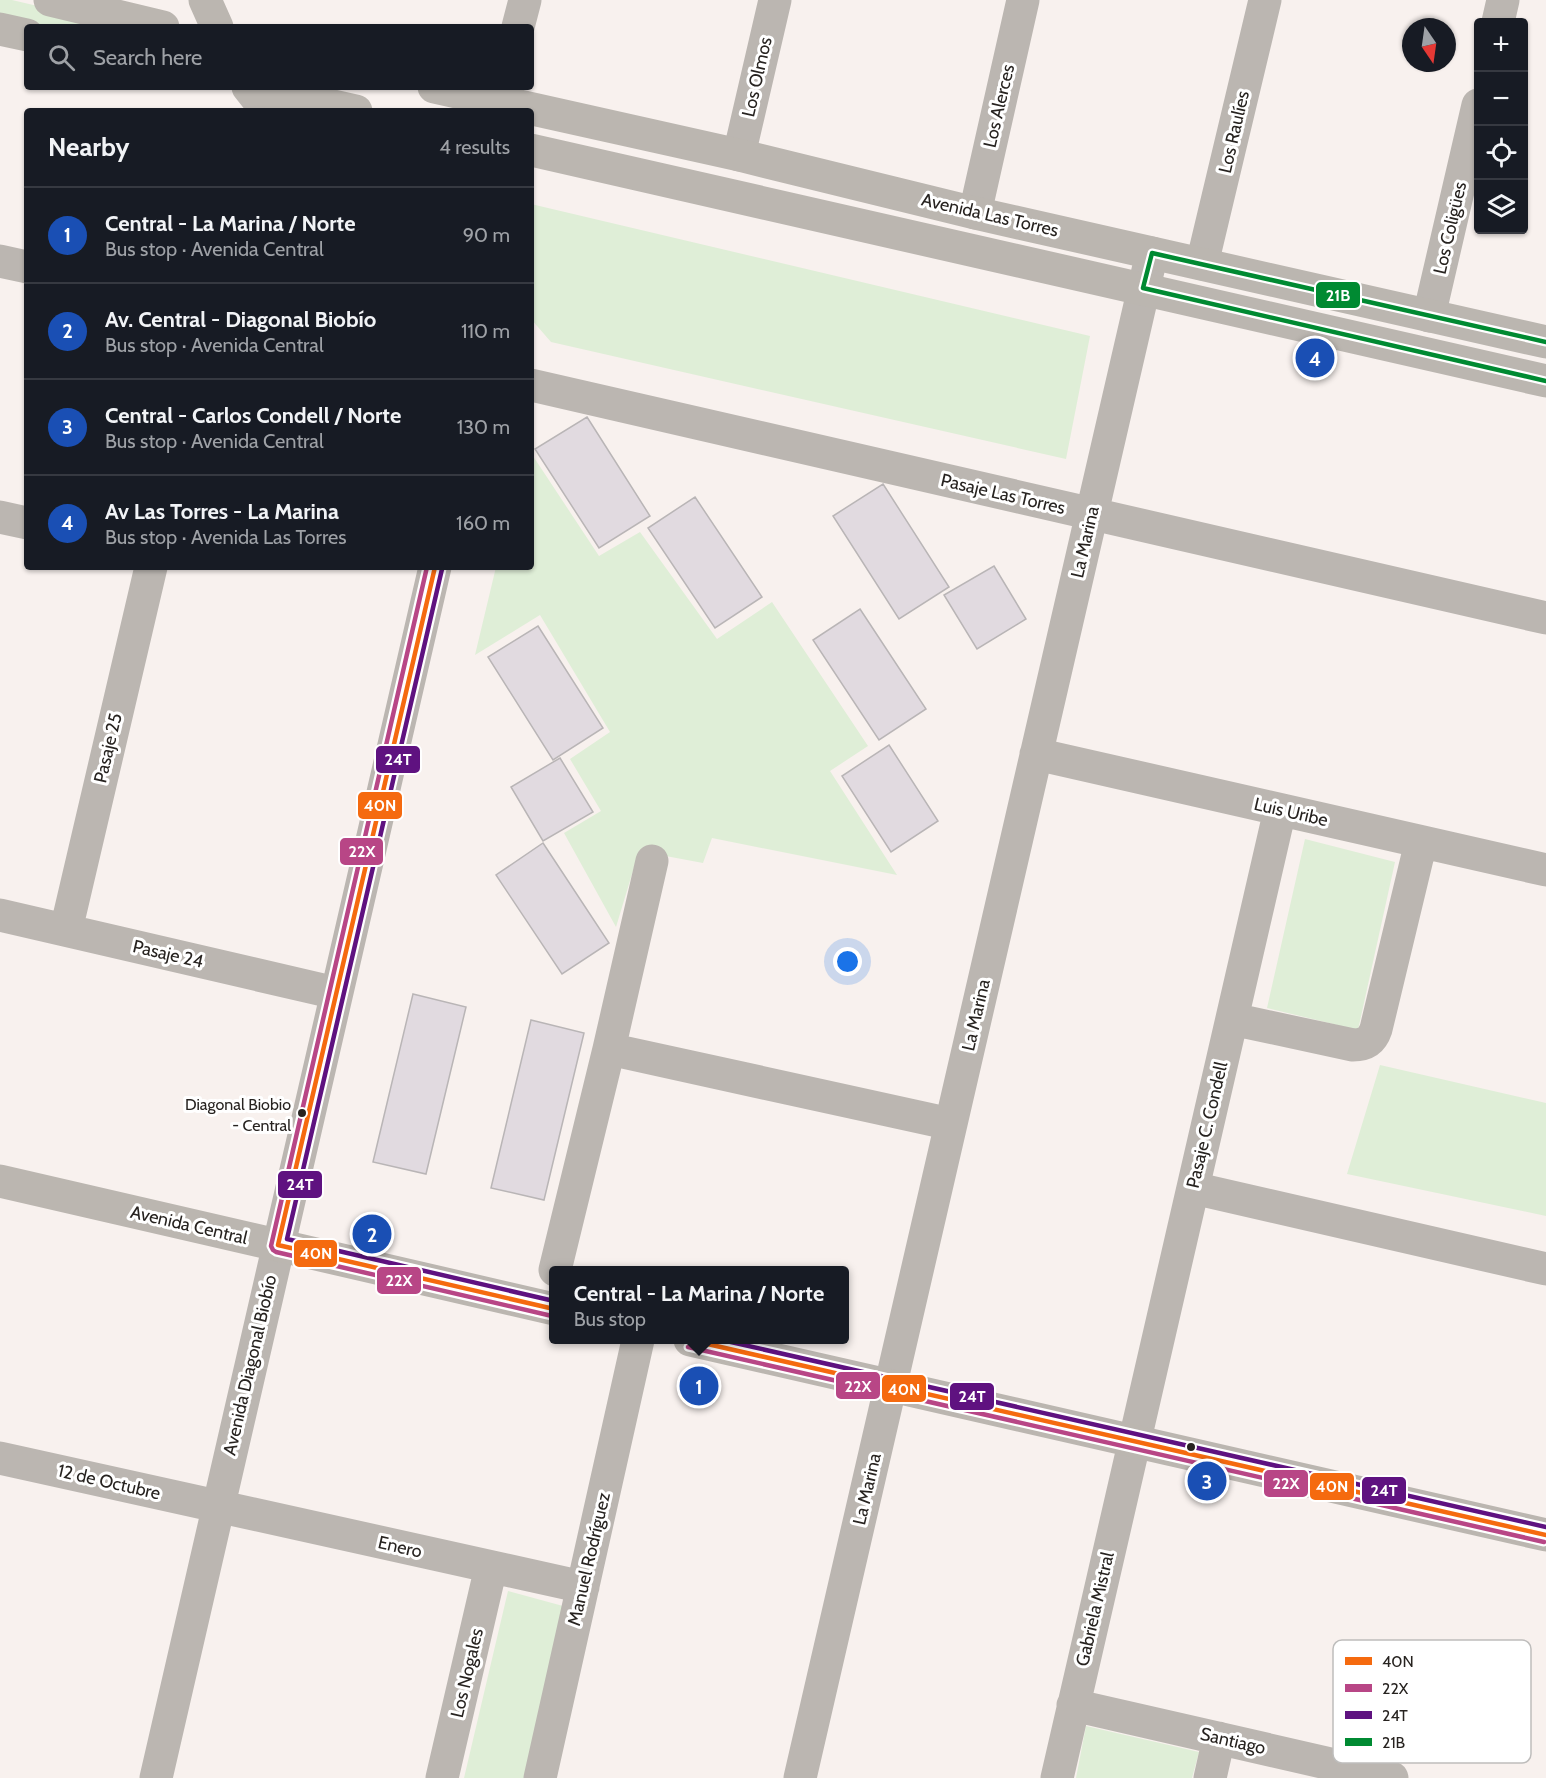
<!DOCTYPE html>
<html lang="en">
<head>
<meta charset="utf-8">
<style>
  :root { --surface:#171b24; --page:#20242c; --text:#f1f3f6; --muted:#9ea1a6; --line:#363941; --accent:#b45309 }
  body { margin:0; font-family:Cabin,sans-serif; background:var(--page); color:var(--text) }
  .controls { position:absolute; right:18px; top:18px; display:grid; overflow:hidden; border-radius:6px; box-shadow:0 2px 4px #0004 }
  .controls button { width:54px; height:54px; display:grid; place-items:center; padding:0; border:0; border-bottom:2px solid var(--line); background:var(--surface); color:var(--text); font:30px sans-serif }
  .compass { position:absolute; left:1402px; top:18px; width:54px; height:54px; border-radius:50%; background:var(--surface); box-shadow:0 2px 4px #0004; rotate:167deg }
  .you { position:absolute; left:848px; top:962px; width:21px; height:21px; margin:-15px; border:4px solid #fff; border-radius:50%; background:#1a73e8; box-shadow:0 0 0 9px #1a73e833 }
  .badge { display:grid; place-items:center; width:39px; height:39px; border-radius:50%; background:var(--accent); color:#fff; font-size:20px; font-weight:700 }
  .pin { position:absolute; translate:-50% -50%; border:3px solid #fff; box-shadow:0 2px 6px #0006 }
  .popup { position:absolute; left:549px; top:1266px; width:300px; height:78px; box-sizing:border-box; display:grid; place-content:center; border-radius:6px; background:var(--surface); filter:drop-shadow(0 2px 4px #0005); font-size:20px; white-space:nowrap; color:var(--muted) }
  .popup b { font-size:22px; color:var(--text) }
  .popup::after { content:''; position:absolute; left:50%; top:100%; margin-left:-12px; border:12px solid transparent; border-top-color:var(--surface) }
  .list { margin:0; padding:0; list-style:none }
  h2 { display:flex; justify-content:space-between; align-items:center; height:78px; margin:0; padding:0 24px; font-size:26px }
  h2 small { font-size:20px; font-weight:400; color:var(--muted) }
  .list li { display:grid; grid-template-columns:39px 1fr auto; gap:18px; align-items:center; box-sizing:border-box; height:96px; padding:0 24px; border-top:2px solid var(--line) }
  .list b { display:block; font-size:22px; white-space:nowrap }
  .list p { margin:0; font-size:20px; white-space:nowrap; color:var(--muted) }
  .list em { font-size:20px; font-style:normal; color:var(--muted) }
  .icon { flex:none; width:33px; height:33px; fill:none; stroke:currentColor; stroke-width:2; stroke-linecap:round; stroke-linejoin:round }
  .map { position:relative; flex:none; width:1546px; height:1778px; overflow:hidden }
  .search { position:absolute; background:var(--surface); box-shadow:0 2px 4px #0004; left:24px; top:24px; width:510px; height:66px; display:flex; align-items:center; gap:15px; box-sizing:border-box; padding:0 21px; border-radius:6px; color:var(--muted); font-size:22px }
  .panel { position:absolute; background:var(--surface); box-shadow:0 2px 4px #0004; left:24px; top:108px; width:510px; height:462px; border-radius:6px }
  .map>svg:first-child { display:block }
  .green { fill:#dfeed7 }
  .building { fill:#e1dae0; stroke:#b9b5b6; stroke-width:1.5 }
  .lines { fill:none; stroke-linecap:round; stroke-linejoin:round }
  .street { stroke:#bbb6b1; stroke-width:33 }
  .secondary { stroke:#bbb6b0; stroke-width:33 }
  .bus-1-casing { stroke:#fff; stroke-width:9 }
  .bus-2-casing { stroke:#fff; stroke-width:9 }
  .bus-3-casing { stroke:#fff; stroke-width:9 }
  .bus-4-casing { stroke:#fff; stroke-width:9 }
  .bus-1 { stroke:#f56a0f; stroke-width:4.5 }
  .bus-2 { stroke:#b84686; stroke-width:4.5 }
  .bus-3 { stroke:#5f1280; stroke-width:4.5 }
  .bus-4 { stroke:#008a32; stroke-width:4.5 }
  .bus-dot { fill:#272320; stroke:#fff; stroke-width:2 }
  .labels { text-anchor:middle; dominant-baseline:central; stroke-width:6; stroke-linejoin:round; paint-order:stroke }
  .bus-label { font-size:16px; fill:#272320; stroke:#fff; text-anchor:end }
  .street-label { font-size:18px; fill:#272320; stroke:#fff }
  .key { fill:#fff; stroke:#bebdbc; stroke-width:1.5 }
  .key-label { font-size:16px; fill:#272320 }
  .line-badge { stroke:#fff; stroke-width:2 }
  .badge-label { font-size:16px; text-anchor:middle; font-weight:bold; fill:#fff }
</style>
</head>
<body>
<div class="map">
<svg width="1546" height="1778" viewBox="0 0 1546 1778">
  <rect width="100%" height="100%" fill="#f8f1ee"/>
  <path class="green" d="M0 0H12L127 27H27L0 22Z
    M531 204 1090 336 1066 459 551 342 531 319Z
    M531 453 599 556 640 532 717 639 772 602 868 746 830 771 897 875 712 838 703 863 639 851 616 927 564 833 601 811 570 759 610 732 540 615 475 655 496 567H531Z
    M1305 839 1395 862 1358 1030 1267 1008Z
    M1380 1065 1546 1103V1216L1347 1174Z
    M508 1591 563 1606 528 1778H464Z
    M1086 1726 1199 1752 1192 1778H1076Z"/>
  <path class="building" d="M587 417 650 516 599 548 535 449Z
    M883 484 949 587 899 619 833 516Z
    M695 497 762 597 715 628 648 528Z
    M994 566 1026 619 977 649 944 595Z
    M860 609 926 709 879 740 813 640Z
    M538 626 603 728 553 760 488 657Z
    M889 745 938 821 891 852 842 776Z
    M560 758 593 812 543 841 511 787Z
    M543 843 609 943 562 974 496 875Z
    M413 994 466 1007 426 1174 373 1162Z
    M531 1020 584 1033 544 1200 491 1188Z"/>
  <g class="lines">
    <path class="street" d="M1498 22 1503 0
      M518 27 525 0
      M248 87 267 111
      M739 155 775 0
      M975 213 1023 0
      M0 261 27 267
      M1202 264 1265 0
      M1429 316 1478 105
      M531 385 1546 618
      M0 517 27 523
      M1036 754 1546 870
      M0 915 336 993
      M66 930 151 567
      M1232 1019 1353 1045C1365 1045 1372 1041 1376 1029L1421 842
      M609 1049 951 1124
      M1193 1188 1546 1269
      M555 1270 609 1049 652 861
      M0 1458 583 1587
      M1073 1705 1392 1778
      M156 1778 435 567
      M442 1778 491 1567
      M540 1778 638 1340
      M800 1778 1152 253
      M1057 1778 1280 810
      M1210 1778 1219 1738"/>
    <path class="secondary" d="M50 0 163 27
      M205 0 217 27
      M0 29 27 35
      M249 87 356 111
      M434 87 739 155 975 213 1546 342
      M531 150 1546 381
      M0 1181 554 1309
      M690 1340 1546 1535"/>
    <g class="bus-1-casing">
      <path id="bus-1" d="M435 567 278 1245 554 1309
        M690 1340 1546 1535"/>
    </g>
    <g class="bus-2-casing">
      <path id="bus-2" d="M427 567 271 1246 273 1250 276 1252 552 1316
        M688 1347 1544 1542"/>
    </g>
    <g class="bus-3-casing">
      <path id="bus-3" d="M442 569 287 1239 554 1301
        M722 1340 1546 1527"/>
    </g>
    <g class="bus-4-casing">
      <path id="bus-4" d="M1546 342 1152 253 1143 288 1546 381"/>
    </g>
    <use href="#bus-1" class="bus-1"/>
    <use href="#bus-2" class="bus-2"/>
    <use href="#bus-3" class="bus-3"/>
    <use href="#bus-4" class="bus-4"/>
  </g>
  <g class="bus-dot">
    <circle cx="302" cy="1113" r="5"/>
    <circle cx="1191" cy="1447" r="5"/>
  </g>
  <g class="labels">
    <g class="bus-label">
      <text x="291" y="1104">Diagonal Biobio<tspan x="291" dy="21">- Central</tspan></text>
    </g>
    <g class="street-label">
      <text transform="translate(757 77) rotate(-77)">Los Olmos</text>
      <text transform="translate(999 106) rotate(-77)">Los Alerces</text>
      <text transform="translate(1234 132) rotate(-77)">Los Raulíes</text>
      <text transform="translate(990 215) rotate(13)">Avenida Las Torres</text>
      <text transform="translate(1450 228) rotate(-77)">Los Coligües</text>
      <text transform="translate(1003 494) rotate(13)">Pasaje Las Torres</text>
      <text transform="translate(1085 542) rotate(-77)">La Marina</text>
      <text transform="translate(108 748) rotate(-77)">Pasaje 25</text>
      <text transform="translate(1291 812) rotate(13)">Luis Uribe</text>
      <text transform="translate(168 954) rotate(13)">Pasaje 24</text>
      <text transform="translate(976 1015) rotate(-77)">La Marina</text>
      <text transform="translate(1207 1125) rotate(-77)">Pasaje C. Condell</text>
      <text transform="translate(189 1225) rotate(13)">Avenida Central</text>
      <text transform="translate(250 1365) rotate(-77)">Avenida Diagonal Biobío</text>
      <text transform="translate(109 1482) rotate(13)">12 de Octubre</text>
      <text transform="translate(867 1489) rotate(-77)">La Marina</text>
      <text transform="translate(400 1547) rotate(13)">Enero</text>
      <text transform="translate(589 1559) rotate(-77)">Manuel Rodríguez</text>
      <text transform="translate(1095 1609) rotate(-77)">Gabriela Mistral</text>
      <text transform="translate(467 1673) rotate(-77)">Los Nogales</text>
      <text transform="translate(1233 1741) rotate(13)">Santiago</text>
    </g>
  </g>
  <rect x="1333" y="1640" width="198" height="123" rx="9" class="key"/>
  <rect x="1345" y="1657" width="27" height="8" fill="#f56a0f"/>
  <rect x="1345" y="1684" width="27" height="8" fill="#b84686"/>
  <rect x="1345" y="1711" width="27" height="8" fill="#5f1280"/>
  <rect x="1345" y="1738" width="27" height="8" fill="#008a32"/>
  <g class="key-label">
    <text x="1382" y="1667">40N</text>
    <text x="1382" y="1694">22X</text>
    <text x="1382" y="1721">24T</text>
    <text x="1382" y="1748">21B</text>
  </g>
  <g class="line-badge">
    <rect x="1315" y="281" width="46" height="28" rx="6" fill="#008a32"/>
    <rect x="375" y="745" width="46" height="29" rx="6" fill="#5f1280"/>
    <rect x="357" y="791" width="46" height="29" rx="6" fill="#f56a0f"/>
    <rect x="339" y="837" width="45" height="29" rx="6" fill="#b84686"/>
    <rect x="277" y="1170" width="46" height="29" rx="6" fill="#5f1280"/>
    <rect x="293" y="1239" width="45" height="29" rx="6" fill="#f56a0f"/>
    <rect x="376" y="1266" width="46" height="29" rx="6" fill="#b84686"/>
    <rect x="835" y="1371" width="46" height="29" rx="6" fill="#b84686"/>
    <rect x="881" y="1374" width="46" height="29" rx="6" fill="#f56a0f"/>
    <rect x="949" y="1382" width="46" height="29" rx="6" fill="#5f1280"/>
    <rect x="1263" y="1469" width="46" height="29" rx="6" fill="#b84686"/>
    <rect x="1309" y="1472" width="46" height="29" rx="6" fill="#f56a0f"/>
    <rect x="1361" y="1476" width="46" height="29" rx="6" fill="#5f1280"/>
  </g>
  <g class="badge-label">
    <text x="1338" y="301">21B</text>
    <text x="398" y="765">24T</text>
    <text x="380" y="811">40N</text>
    <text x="362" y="857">22X</text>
    <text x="300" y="1190">24T</text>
    <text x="316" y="1259">40N</text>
    <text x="399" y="1286">22X</text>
    <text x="858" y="1392">22X</text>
    <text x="904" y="1395">40N</text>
    <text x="972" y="1402">24T</text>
    <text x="1286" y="1489">22X</text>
    <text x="1332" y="1492">40N</text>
    <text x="1384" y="1496">24T</text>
  </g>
</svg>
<div class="controls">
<button>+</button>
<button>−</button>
<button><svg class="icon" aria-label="locate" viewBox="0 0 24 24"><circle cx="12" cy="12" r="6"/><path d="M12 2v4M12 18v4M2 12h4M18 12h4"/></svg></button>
<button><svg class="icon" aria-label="layers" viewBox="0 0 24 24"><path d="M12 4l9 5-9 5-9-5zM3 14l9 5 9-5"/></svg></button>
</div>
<svg class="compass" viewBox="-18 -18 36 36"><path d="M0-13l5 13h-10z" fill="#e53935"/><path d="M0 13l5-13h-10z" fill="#9ea1a6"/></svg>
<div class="you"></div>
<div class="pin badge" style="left:699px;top:1386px;background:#1a4fb4">1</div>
<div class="popup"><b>Central - La Marina / Norte</b>Bus stop</div>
<div class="pin badge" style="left:372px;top:1234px;background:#1a4fb4">2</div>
<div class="pin badge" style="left:1207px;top:1481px;background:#1a4fb4">3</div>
<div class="pin badge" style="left:1315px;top:358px;background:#1a4fb4">4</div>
<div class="search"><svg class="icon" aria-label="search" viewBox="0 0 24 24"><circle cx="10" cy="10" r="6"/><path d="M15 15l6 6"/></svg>Search here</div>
<section class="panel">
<h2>Nearby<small>4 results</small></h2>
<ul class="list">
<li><span class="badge" style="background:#1a4fb4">1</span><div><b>Central - La Marina / Norte</b><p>Bus stop · Avenida Central</p></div><em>90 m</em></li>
<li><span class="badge" style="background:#1a4fb4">2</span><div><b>Av. Central - Diagonal Biobío</b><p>Bus stop · Avenida Central</p></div><em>110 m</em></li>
<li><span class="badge" style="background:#1a4fb4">3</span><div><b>Central - Carlos Condell / Norte</b><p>Bus stop · Avenida Central</p></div><em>130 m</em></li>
<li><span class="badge" style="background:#1a4fb4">4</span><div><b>Av Las Torres - La Marina</b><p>Bus stop · Avenida Las Torres</p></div><em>160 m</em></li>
</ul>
</section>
</div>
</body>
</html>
